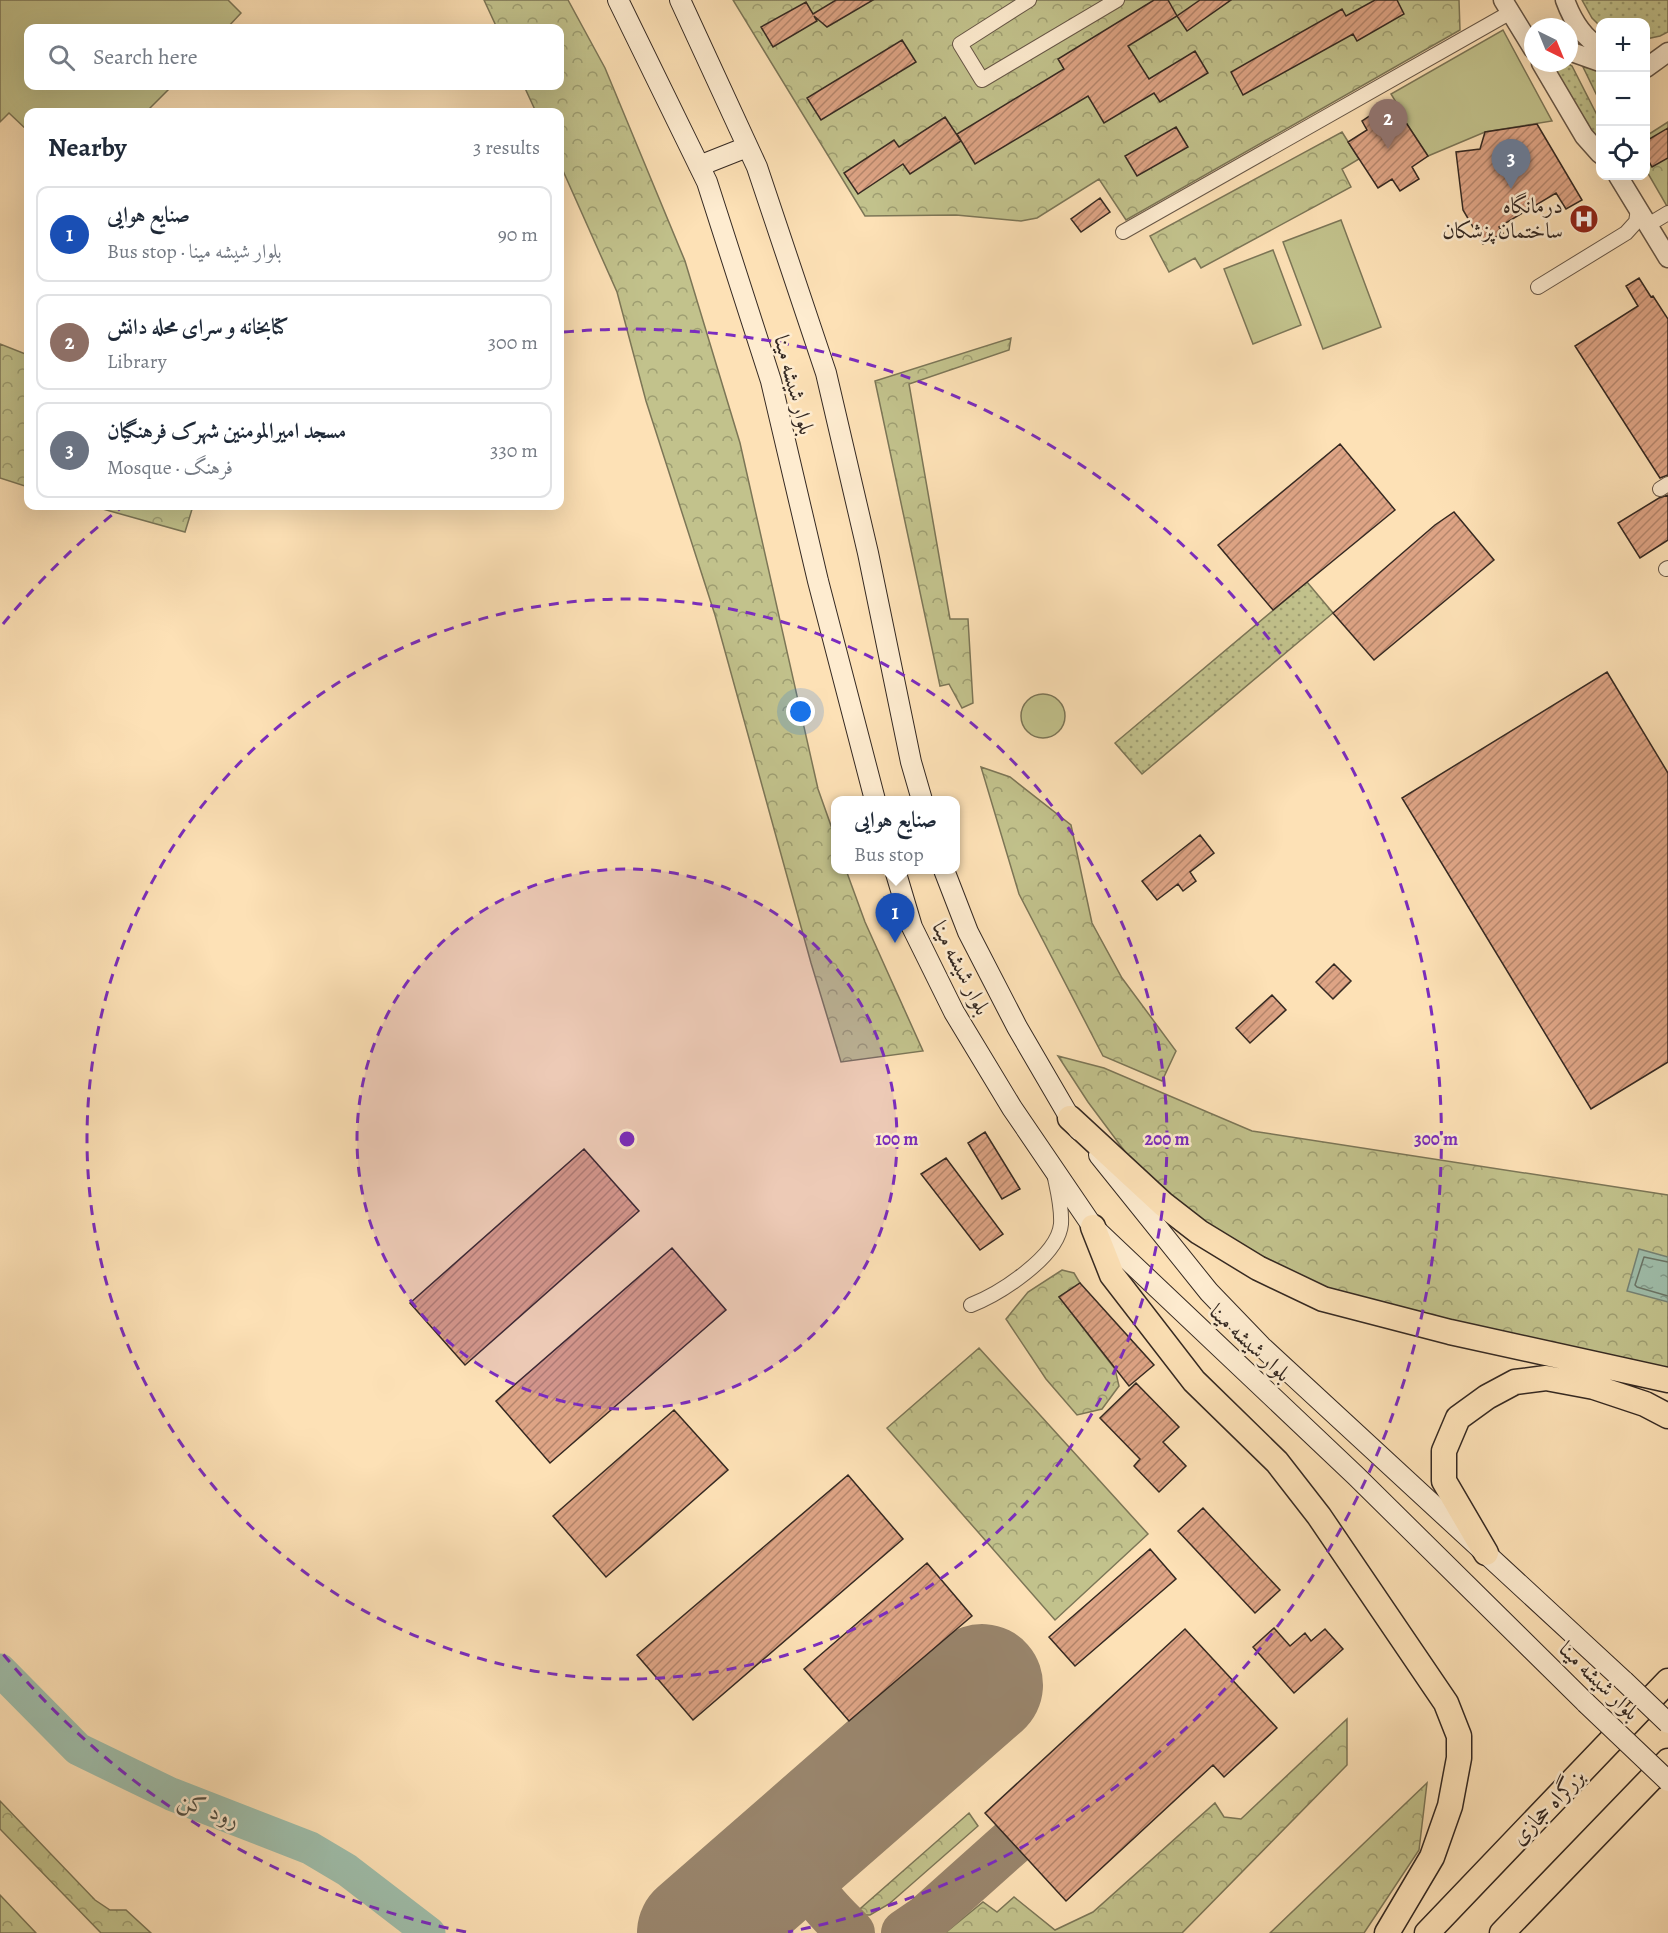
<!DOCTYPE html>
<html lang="en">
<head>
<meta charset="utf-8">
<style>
  :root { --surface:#fff; --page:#f2f2f3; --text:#1f2937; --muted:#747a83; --line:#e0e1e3; --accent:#8f2418 }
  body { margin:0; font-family:Alegreya,Amiri,serif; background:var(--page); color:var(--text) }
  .controls { position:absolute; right:18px; top:18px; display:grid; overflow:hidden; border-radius:12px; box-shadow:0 6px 24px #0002 }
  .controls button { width:54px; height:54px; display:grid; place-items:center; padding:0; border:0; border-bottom:2px solid var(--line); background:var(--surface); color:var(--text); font:30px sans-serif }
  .compass { position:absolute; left:1524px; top:18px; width:54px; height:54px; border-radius:50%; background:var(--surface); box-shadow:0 6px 24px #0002; rotate:137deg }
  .you { position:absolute; left:801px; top:712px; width:21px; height:21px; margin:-15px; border:4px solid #fff; border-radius:50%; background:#1a73e8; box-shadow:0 0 0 9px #1a73e833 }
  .badge { display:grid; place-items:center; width:39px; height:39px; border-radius:50%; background:var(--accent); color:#fff; font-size:20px; font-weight:700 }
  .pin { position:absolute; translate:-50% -50px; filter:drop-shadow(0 2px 3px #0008) }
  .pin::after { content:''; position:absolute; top:32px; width:21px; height:18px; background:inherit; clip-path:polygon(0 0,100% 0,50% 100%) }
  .popup { position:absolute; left:831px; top:796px; width:129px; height:78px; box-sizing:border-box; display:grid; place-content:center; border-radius:12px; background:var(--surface); filter:drop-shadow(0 2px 4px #0005); font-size:20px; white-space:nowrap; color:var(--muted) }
  .popup b { font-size:22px; color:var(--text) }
  .popup::after { content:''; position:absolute; left:50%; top:100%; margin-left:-12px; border:12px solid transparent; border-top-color:var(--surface) }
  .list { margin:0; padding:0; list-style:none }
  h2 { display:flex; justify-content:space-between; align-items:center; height:78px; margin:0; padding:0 24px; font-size:26px }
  h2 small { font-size:20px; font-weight:400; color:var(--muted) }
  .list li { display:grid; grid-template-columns:39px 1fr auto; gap:18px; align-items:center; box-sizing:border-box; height:96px; margin:0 12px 12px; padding:0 12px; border:2px solid var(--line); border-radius:12px }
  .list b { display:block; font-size:22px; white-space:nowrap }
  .list p { margin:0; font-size:20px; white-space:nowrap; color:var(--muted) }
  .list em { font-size:20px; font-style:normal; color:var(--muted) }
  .icon { flex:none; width:33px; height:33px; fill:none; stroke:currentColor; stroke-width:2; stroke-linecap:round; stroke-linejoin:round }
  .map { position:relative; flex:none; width:1668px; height:1933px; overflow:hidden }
  .search { position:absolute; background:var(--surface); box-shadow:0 6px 24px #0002; left:24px; top:24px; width:540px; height:66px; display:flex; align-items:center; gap:15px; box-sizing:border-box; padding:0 21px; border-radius:12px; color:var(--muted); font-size:22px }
  .panel { position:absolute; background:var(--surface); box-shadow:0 6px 24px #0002; left:24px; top:108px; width:540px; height:402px; border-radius:12px }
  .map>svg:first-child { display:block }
  .grass { fill:url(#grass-dots); stroke:#7c7657; stroke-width:1.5 }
  .forest { fill:url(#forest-crowns); stroke:#7c7657; stroke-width:1.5 }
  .green { fill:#c2c28c; stroke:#7c7657; stroke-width:1.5 }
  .water { fill:url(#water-ripples); stroke:#758274; stroke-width:1.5 }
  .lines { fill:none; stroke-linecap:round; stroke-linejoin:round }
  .shore { stroke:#6a7466; stroke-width:1.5 }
  .river { stroke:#9fbeab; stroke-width:33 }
  .taxiway { stroke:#99856c; stroke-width:48 }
  .runway { stroke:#99856c; stroke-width:122 }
  .building { fill:url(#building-hatch); stroke:#352922; stroke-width:1.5 }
  .minor-casing { stroke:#675747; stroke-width:16 }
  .tertiary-casing { stroke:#675747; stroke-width:21 }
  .secondary-casing { stroke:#352922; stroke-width:22 }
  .trunk-casing { stroke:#352922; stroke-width:27 }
  .minor { stroke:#feecd0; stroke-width:14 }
  .tertiary { stroke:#feecd0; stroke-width:18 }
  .secondary { stroke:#feecd0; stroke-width:20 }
  .trunk { stroke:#fde1b6; stroke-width:24 }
  .secondary-bridge-casing { stroke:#352922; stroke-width:22; stroke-linecap:butt }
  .secondary-bridge { stroke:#feecd0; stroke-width:20 }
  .ring { fill:none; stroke:#7b2cbf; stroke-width:3; stroke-dasharray:10 8 }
  .labels { text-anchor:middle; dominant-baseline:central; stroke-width:5; stroke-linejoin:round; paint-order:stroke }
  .poi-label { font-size:22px; fill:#352922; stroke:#feecd0; text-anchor:end }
  .street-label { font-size:22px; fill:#352922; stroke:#feecd0 }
  .water-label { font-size:24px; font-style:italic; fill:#504e44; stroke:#feecd0 }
  .centre { fill:#7b2cbf; stroke:#feecd0; stroke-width:3 }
  .ring-label { font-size:18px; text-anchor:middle; font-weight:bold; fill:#7b2cbf; stroke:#feecd0; stroke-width:5; stroke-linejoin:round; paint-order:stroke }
</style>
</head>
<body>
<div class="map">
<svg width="1668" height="1933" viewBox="0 0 1668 1933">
  <defs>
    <pattern id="grass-dots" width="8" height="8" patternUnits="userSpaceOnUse" patternTransform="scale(1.5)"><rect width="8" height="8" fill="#c2c28c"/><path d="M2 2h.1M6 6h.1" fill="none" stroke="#9e9e72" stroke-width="1.8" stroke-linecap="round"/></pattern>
    <pattern id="forest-crowns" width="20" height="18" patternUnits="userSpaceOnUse" patternTransform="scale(1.5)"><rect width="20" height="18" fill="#c2c28c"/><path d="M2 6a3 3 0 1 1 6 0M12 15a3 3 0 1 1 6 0" fill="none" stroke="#9e9e72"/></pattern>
    <pattern id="water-ripples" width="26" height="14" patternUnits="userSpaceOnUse" patternTransform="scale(1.5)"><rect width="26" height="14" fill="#9fbeab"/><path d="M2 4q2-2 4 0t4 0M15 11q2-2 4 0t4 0" fill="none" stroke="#829a8b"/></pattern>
    <pattern id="building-hatch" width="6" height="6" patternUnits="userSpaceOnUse" patternTransform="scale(1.5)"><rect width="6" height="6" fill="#dea485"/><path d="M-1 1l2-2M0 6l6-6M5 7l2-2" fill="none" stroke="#b5866c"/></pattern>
  </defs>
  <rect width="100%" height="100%" fill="#fde1b6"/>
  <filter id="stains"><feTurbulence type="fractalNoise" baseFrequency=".00333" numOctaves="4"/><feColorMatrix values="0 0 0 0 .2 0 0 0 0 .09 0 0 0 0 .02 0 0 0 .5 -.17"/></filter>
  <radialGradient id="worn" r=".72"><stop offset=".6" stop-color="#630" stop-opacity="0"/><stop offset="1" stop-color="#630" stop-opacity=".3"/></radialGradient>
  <path class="grass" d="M1582 0H1668V32L1660 36 1646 39V22H1600V26L1592 18Z
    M1546 63H1567L1572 66 1599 119 1600 147Z
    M1583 67 1600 70V102Z
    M1307 582 1333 613 1142 774 1115 743Z"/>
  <path class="forest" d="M484 0H568L605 68 685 261 740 443 818 789 835 837V870H846L865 922 923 1051 841 1062 811 963 715 615 646 401 617 292 560 164V112H536L524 86H560V28H497Z
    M733 0H1459L1460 30 1126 220 1099 179 1037 218 1021 221 956 215 865 216Z
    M1668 122V208L1646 170V136Z
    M1342 132 1359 159 1342 169 1351 187 1201 268 1195 258 1169 272 1150 236Z
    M1011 338 1009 350 909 384 950 619H968L973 703 962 708 949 684 940 686 875 381Z
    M0 344 28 355V487L0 478Z
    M92 506H193L185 532Z
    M981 767 1010 777 1071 825 1092 923 1122 978 1176 1051 1162 1081 1103 1056 1019 894Z
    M1058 1056 1104 1068 1252 1131 1668 1195V1371L1388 1308 1318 1286 1206 1229 1129 1157 1088 1102Z
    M1062 1270 1074 1273 1080 1283 1059 1297 1115 1369 1119 1386 1102 1409 1077 1415 1046 1379 1006 1319 1028 1292Z
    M979 1348 1148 1534 1055 1620 887 1428Z
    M1347 1719V1765L1182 1933H945L983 1902 997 1912 1014 1897 1055 1930 1093 1912 1215 1803 1224 1817 1241 1819Z
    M1427 1783 1419 1850 1364 1933H1270Z
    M0 1801 95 1900 110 1910H126L151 1933H101L0 1829Z
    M969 1813 978 1826 889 1904 870 1915H853Z
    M0 1895 36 1933H0Z"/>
  <path class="green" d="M0 0H228L241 13 227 28H28V86H172L146 112H28V131L9 113 0 122Z
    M1503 30 1552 121 1485 132 1428 156 1403 118 1405 117 1391 94Z
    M1341 220 1381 327 1323 349 1283 242Z
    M1273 250 1301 325 1253 344 1224 269Z
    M1021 716a22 22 0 1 1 44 0a22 22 0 1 1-44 0Z"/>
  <path class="water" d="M1639 1249 1668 1257V1302L1627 1291Z"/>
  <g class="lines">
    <path class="shore" d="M1668 1262 1644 1257 1635 1285 1637 1287 1668 1296"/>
    <path class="river" d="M0 1670 78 1749 171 1794 310 1848 347 1870 429 1933"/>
    <path class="taxiway" d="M818 1828C814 1835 809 1842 807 1849 795 1883 831 1912 851 1933
      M905 1933 927 1918 1012 1842"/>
    <path class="runway" d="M698 1933 982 1685"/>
  </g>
  <path class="building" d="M836 0H873L827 27 814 16 817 21 773 47 761 27 806 2 813 14Z
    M1154 0H1168L1177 16 1128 46 1149 79 1195 51 1208 73 1160 102 1154 93 1104 123 1088 96 975 164 957 134 1064 69 1058 59Z
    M1200 0H1231L1187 31 1177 16Z
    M1375 0H1397L1404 14 1357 41 1353 34 1243 95 1231 72 1342 9 1346 16Z
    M902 40 916 62 821 120 807 98Z
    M1374 113 1379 120 1390 113 1396 123 1403 118 1428 156 1412 167 1419 179 1400 191 1392 179 1378 188 1348 142 1367 130 1362 121Z
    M945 117 961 141 910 174 903 164 858 194 844 173 894 140 899 147Z
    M1537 124 1582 200 1566 209 1556 193 1499 227 1503 233 1483 244 1463 210 1456 152 1480 149 1485 132Z
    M1176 127 1188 147 1137 176 1125 156Z
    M1668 128V158L1652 167 1646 156V141Z
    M1100 198 1110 212 1081 232 1071 219Z
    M1639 278 1651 297 1653 296 1668 319V475L1660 478 1575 346 1638 306 1626 286Z
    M1340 444 1395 510 1273 610 1218 545Z
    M1668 495V540L1640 558 1618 523 1659 498Z
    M1454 512 1494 560 1374 660 1333 613 1435 525Z
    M1607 672 1668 773V1062L1591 1109 1402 798Z
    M1200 835 1214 853 1190 872 1196 881 1183 891 1178 884 1157 900 1142 881Z
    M1334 964 1351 981 1333 999 1316 982Z
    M1272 995 1286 1010 1250 1043 1236 1028Z
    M985 1132 1020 1189 1002 1199 968 1143Z
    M584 1149 639 1211 465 1365 410 1303Z
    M946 1158 1003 1234 980 1250 921 1174Z
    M672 1248 726 1310 550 1463 496 1401Z
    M1080 1283 1154 1365 1129 1386 1059 1297Z
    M1136 1383 1179 1427 1163 1442 1186 1466 1159 1492 1134 1466 1140 1459 1100 1418Z
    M674 1410 728 1470 606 1577 553 1516Z
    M848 1475 903 1539 693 1720 637 1655Z
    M1203 1508 1280 1590 1255 1613 1178 1531Z
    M1150 1549 1176 1579 1075 1666 1049 1637Z
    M927 1563 972 1616 849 1721 804 1669Z
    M1274 1628 1290 1646 1305 1633 1311 1641 1325 1629 1343 1649 1294 1693 1253 1647Z
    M1185 1629 1277 1728 1224 1777 1213 1765 1066 1901 985 1813Z"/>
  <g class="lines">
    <g class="minor-casing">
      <path id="minor" d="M1029 0 960 44 982 80 1117 0
        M1648 225 1668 213
        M1123 232 1511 12
        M1538 287 1626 233 1636 222 1638 209
        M1660 489 1668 484
        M1666 569 1668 568
        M971 1305C999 1294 1058 1257 1061 1224 1062 1208 1058 1192 1055 1178"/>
    </g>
    <g class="tertiary-casing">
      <path id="tertiary" d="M1503 0 1533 49
        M1565 0C1572 19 1582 37 1600 47
        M1569 51 1600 62
        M1541 63 1584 136 1600 154
        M1646 68 1668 52
        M1618 176 1668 258"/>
    </g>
    <g class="secondary-casing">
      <path id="secondary" d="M618 0 707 182 771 381 818 581 875 800
        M680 0 757 167 826 373 868 553 911 762 922 800
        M699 166 747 147
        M895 870 912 927 954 1012 1012 1108 1093 1227 1356 1476 1586 1703
        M944 870 968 932 1017 1027 1070 1118 1079 1130
        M1099 1155 1209 1292 1261 1346 1624 1681"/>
    </g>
    <g class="trunk-casing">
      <path id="trunk" d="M1070 1118 1163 1204 1199 1232 1258 1268 1323 1299 1450 1332 1668 1380
        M1093 1227 1112 1275 1194 1381 1277 1462 1319 1516 1446 1703 1459 1736V1758L1450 1806 1432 1857 1387 1933
        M1486 1553 1444 1481V1451L1458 1418 1487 1397 1515 1382 1546 1378 1594 1387 1645 1404 1668 1416
        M1427 1933 1668 1681
        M1502 1933 1668 1761"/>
    </g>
    <use href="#minor" class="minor"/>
    <use href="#tertiary" class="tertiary"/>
    <use href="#secondary" class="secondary"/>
    <use href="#trunk" class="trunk"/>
    <g class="secondary-bridge-casing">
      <path id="secondary-bridge" d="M1624 1681 1668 1723
        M1586 1703 1668 1781"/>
    </g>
    <use href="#secondary-bridge" class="secondary-bridge"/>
  </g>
  <circle cx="627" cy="1139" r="270" fill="#7b2cbf" fill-opacity=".12"/>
  <g class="ring">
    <circle cx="627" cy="1139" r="270"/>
    <circle cx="627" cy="1139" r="540"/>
    <path d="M466 1932A809 809 0 0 1 3 1654M3 624A809 809 0 0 1 123 506M564 332A809 809 0 0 1 788 1932"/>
  </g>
  <defs>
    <g id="hospital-disc" transform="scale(1.5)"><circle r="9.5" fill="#8f2418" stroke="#feecd0"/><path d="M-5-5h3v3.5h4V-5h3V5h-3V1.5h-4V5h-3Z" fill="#fff"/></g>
  </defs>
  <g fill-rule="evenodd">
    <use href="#hospital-disc" x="1584" y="219"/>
  </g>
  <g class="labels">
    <g class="poi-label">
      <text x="1563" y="206">درمانگاه<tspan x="1563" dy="25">ساختمان پزشکان</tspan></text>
    </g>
    <g class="street-label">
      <text transform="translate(794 385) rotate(75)">بلوار شیشه مینا</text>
      <text transform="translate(961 968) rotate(63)">بلوار شیشه مینا</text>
      <text transform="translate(1250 1343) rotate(43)">بلوار شیشه مینا</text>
      <text transform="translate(1599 1681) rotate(44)">بلوار شیشه مینا</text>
      <text transform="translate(1548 1807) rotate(-46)">بزرگراه حجازی</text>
    </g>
    <g class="water-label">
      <text transform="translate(209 1809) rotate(21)">رود کن</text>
    </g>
  </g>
  <circle cx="627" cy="1139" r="9" class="centre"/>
  <g class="ring-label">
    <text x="897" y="1145">100 m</text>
    <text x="1167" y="1145">200 m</text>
    <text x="1436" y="1145">300 m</text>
  </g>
  <rect width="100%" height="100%" filter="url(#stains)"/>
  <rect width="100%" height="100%" fill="url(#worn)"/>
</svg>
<div class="controls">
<button>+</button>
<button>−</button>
<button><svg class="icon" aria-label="locate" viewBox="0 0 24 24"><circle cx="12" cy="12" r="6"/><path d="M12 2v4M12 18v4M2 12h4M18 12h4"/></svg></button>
</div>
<svg class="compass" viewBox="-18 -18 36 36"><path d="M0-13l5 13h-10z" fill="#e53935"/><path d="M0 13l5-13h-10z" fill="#747a83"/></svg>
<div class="you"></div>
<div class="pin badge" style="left:895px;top:943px;background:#1a4fb4">1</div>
<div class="popup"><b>صنایع هوایی</b>Bus stop</div>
<div class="pin badge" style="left:1388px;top:149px;background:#8d6e63">2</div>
<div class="pin badge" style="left:1511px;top:189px;background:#6b7280">3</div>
<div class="search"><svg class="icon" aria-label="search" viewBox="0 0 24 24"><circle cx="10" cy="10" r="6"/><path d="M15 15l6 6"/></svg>Search here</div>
<section class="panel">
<h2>Nearby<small>3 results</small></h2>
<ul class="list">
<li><span class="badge" style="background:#1a4fb4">1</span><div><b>صنایع هوایی</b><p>Bus stop · بلوار شیشه مینا</p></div><em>90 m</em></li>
<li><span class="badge" style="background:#8d6e63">2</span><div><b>کتابخانه و سرای محله دانش</b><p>Library</p></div><em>300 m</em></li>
<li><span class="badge" style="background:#6b7280">3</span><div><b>مسجد امیرالمومنین شهرک فرهنگیان</b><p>Mosque · فرهنگ</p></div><em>330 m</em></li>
</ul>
</section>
</div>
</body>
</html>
